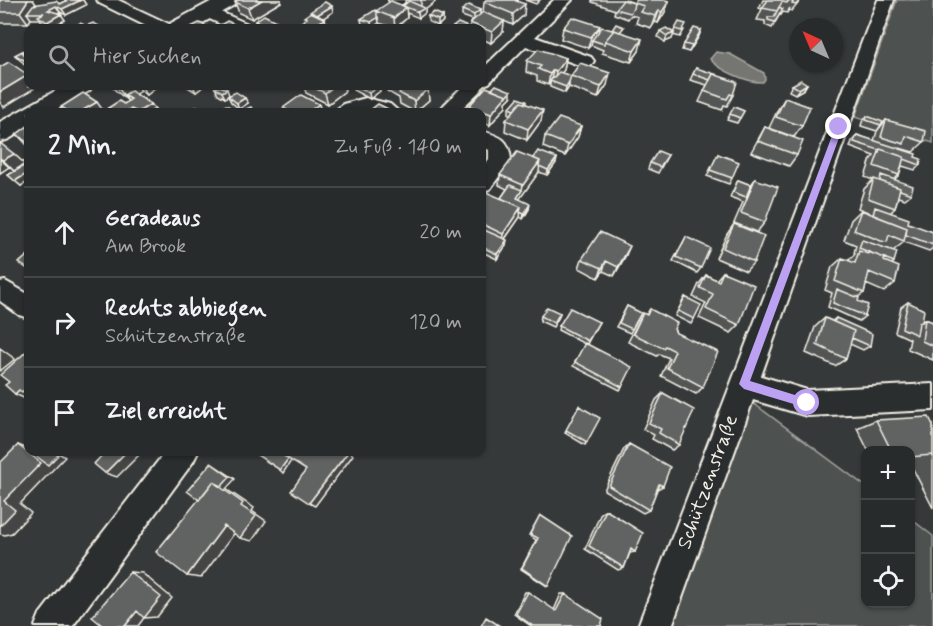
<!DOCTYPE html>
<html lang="de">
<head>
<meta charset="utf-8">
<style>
  :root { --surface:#282b2b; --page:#303333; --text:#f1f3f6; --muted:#a5a7a9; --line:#444747 }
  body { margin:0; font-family:Mynerve,sans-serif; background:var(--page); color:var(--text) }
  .controls { position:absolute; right:18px; bottom:18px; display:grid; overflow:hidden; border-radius:12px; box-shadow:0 2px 4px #0004 }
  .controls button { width:54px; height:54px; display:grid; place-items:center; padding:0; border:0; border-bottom:2px solid var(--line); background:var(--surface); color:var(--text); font:30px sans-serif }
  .compass { position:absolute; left:789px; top:18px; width:54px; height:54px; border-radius:50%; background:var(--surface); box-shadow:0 2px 4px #0004; rotate:316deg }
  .stop { position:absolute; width:18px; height:18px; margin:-14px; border:4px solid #bca0f2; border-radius:50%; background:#fff }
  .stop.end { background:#bca0f2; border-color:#fff; box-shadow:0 2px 6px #0008 }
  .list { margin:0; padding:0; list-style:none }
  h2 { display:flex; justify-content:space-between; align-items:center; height:78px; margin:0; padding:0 24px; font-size:26px }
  h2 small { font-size:20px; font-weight:400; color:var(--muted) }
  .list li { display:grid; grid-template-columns:39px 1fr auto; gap:18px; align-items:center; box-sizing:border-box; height:90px; padding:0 24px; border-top:2px solid var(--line) }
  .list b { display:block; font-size:22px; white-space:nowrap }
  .list p { margin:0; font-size:20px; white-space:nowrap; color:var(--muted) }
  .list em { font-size:20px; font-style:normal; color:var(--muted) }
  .icon { flex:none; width:33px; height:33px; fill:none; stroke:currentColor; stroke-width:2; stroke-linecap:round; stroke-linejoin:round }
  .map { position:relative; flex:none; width:933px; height:626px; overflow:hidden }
  .search { position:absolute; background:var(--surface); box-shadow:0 2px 4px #0004; left:24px; top:24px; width:462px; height:66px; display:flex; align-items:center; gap:15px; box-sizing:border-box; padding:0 21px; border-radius:12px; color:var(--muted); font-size:22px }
  .panel { position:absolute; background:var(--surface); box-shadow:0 2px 4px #0004; left:24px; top:108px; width:462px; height:348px; border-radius:12px }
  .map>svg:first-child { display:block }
  .green { fill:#4e514f; stroke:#a1a19c; stroke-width:1.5 }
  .water { fill:#757572; stroke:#a8a7a1; stroke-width:1.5 }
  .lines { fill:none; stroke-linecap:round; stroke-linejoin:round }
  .minor-casing { stroke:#f4f1e8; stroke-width:4 }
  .major-casing { stroke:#f4f1e8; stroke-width:4 }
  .minor { fill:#2a2d2e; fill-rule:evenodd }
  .major { fill:#2a2d2e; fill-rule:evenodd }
  .wall { fill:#535554; stroke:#f4f1e8; stroke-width:1.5 }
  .shaded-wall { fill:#444545; stroke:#f4f1e8; stroke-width:1.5 }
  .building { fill:#616362; stroke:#f4f1e8; stroke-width:1.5 }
  .route { fill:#bca0f2 }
  .labels { text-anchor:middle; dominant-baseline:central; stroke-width:5; stroke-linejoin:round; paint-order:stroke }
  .street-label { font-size:20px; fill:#f4f1e8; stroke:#2a2d2e }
</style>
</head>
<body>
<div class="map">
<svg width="933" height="626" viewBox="0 0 933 626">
  <rect width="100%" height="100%" fill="#363939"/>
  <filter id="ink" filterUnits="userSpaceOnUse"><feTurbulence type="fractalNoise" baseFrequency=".0167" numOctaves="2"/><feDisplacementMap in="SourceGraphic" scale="12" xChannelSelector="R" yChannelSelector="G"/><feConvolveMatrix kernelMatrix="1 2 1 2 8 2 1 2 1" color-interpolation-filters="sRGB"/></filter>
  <g filter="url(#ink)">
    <path class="green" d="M897 0H933V143L855 117Z
      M753 403 865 486 866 604H910L911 519 933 536V626H673Z"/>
    <path class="water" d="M716 52 730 54 764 73 765 79 763 82C748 83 719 70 710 59Z"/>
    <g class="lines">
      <g class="minor-casing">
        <path id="minor" d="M97 0H118L169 24 172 28H150L99 3Z
          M389 0H406C402 6 398 6 391 4Z
          M554 0H572L535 37 591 57 594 61 591 65H579L526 46 489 83 483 85 481 90 458 112H437L463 86H482V69Z
          M878 0H894L761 376 807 390 933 384V410L807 416 753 400 672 626H638Z
          M209 7 248 24 251 28H229L203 16 201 12Z
          M366 98 390 104 399 112H334L343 104Z
          M482 131C502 137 509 139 511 160L490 189 482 191V168L489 159V150L482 146Z
          M5 281 28 294V318L19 315 0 301V282Z
          M165 452H198L193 462 73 626H35L40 614Z"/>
      </g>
      <g class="major-casing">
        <path id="major" d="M214 0H239L236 4 194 28H168L171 23Z
          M64 86H93L89 91 53 112H28V127L9 139 0 142V122Z"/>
      </g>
      <use href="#minor" class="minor"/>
      <use href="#major" class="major"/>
    </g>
    <path class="wall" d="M0 0H33L36 5 60 4 68 0H83L86 5 66 15 60 12 58 13 65 20 51 27 42 22 40 19H31L28 23H0Z
      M238 0H281V2L252 19 239 13 235 2Z
      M405 0H435V2L425 10V13L419 18 407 13V18L396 28 379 23 372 28 362 25 361 19 377 11 403 6 406 3Z
      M486 0H518L524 15 513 25 504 21 503 32 491 43 482 39V28H453V27L470 28V23L473 20 462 16V10H480V14L483 13 484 2Z
      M525 0H540L536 4Z
      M592 0H626L634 3 669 1 665 12 658 23 655 22 651 28 636 23 638 17 631 15 628 19 614 14 615 10 592 2Z
      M763 0H801L792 11 789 10 790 8 787 13 783 12 781 15 780 14 772 28 765 25V21L757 20 762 9 759 8Z
      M428 16H443V21L438 26 429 22Z
      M255 21 278 27 276 28H261L257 27Z
      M563 28 622 33 639 51 631 62 602 53 603 50 591 45 588 48 561 39Z
      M675 29 684 30 680 37 673 35 672 39 665 42 658 37 660 31 673 33Z
      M701 30 699 36 689 52 682 50 684 44Z
      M28 49V70L24 64H25L20 60 15 55Z
      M566 58 564 70 561 73 571 76 607 85 598 98 569 87 565 93 550 87V83L548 85 537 81V76L526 72 527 61Z
      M696 68 733 95 727 106 724 105 722 110 699 102 707 85 690 80Z
      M807 84 804 89 795 94 789 91 792 85Z
      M112 86H158L147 95 141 91 136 94 151 104 155 109 150 112H112L108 108 124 104 128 101 115 90Z
      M186 86H204L196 92Z
      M304 86H343L345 91 328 104 306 93Z
      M352 86H379L380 91 370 99 353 90Z
      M386 86H425L429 100 415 112 400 104 399 98 387 91Z
      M215 88 229 95 225 98 218 94Z
      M228 96 248 103 239 109 231 102Z
      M511 97 506 102V106L490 125 482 122V112H469V106Z
      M785 98 802 126 794 137 769 128 778 109Z
      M526 101V104L541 121 527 140 505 131 506 120 511 115 509 114V108Z
      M734 107 744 111 737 123 727 120Z
      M867 116 881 125 877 131 861 126 862 122Z
      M886 120 924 142 913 152 900 148 899 149 915 157 920 165 915 170 902 166 899 175 894 180 911 194 905 199 898 197 895 208 890 213 908 223 933 245V248L929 251 904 242 893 251 881 247 894 262 892 264 895 283 884 292 866 284 864 293 858 297V301L865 316 859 321 828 307 832 293 825 290 832 267 842 258 849 260 855 254 854 253 856 245 844 240 851 220 861 210 870 213 858 208 864 189 873 180 865 177 871 159 874 156 850 147 852 141 857 135 874 141 877 131Z
      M28 126V146L17 134Z
      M581 126 578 137 565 156 543 147 545 136Z
      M765 127 797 155 789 166 751 152Z
      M0 143 23 163 28 159 21 186 8 175 25 165V164L14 171 9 167 0 173Z
      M718 154 732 178 729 184 707 176Z
      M668 155 658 173 648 169 650 163Z
      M533 158H557L556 163 547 175 539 172 519 199 529 209 523 219 520 217 505 239 506 245 497 259 482 252V198H501L507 189 499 185 500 175Z
      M755 179 765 222 757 232 734 223 743 202 730 197 738 180 751 185Z
      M734 224 754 262 746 271 716 258 727 234Z
      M686 237 701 268 697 273 673 261Z
      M626 255 614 276 603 271 598 278 579 268 582 259Z
      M723 272 739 325 731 333 699 318 706 303 693 297 699 284 706 275 716 280Z
      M685 297 694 319 691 324 675 316Z
      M908 302 922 322 925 319 933 322V360L908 349 910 339 895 332 901 307Z
      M627 306 641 313 630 333 616 327Z
      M650 309 674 329 703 387 696 394 661 376 669 358 659 354 657 356 628 342 643 313 646 315Z
      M560 313 559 317 553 327 540 321 541 316Z
      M825 318 832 321 836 318 870 346 863 350 850 344 846 359 835 366 806 353 815 327Z
      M599 322 587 344 622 387 620 390 573 366 585 344 558 330 559 326Z
      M663 393 679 445 672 450 652 439 654 435 643 429 656 400Z
      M579 406 587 442 585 445 565 433Z
      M876 420 933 425V508L910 463V450H868L857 428Z
      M629 444 663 486 657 489 649 510 643 513 604 490 624 449Z
      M606 510 635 552 630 553 624 568 618 570 585 549 601 513Z
      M539 517 548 586H547L521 569 536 540 529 535Z
      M525 592H528L554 610 561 594H565L601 626H531L514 614Z"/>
    <path class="shaded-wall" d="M28 0H33L39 8 27 13 31 19 28 23 20 12Z
      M81 0H83L86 5 66 15 62 9Z
      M262 0H281V2L252 19 248 8Z
      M422 0H435V2L425 10V13L419 18 418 12 421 10V1Z
      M517 0H518L517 10 525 4 524 15 513 25V14Z
      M669 1 665 12 658 23 662 12Z
      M56 6 60 12 52 15 48 10Z
      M332 6 333 12 319 21 317 15Z
      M406 7 407 18 395 28 394 18Z
      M480 10V16L474 21V15Z
      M659 11 655 22 651 28 655 16Z
      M61 14 65 20 51 27 47 22Z
      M443 16V21L438 26V20Z
      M378 17 379 23 372 28 371 22Z
      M325 19 327 28H320L318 23Z
      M276 21 278 27 276 28H268L267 27Z
      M504 21 503 32 491 43 492 32Z
      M600 26 597 37 592 40 591 45 588 48 591 37Z
      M701 30 699 36 689 52 692 46Z
      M674 33 672 39 665 42 667 36Z
      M642 39 639 51 631 62 634 51Z
      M27 58 28 60V65L24 60Z
      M566 58 564 70 554 82 556 71Z
      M553 70 551 81 548 85 550 74Z
      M610 73 607 85 598 98 601 87Z
      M28 75V86H38L4 107 0 103V92Z
      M569 82V87L565 93 566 87Z
      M807 84 804 89 795 94 799 89Z
      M125 86H138L141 91 129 98 124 95 127 100 119 89Z
      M141 86H158L147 95Z
      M193 86H204L196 92Z
      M334 86H343L345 91 328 104 325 93Z
      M379 86 380 91 370 99 369 93Z
      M422 86H425V91L428 89 429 100 415 112 414 101Z
      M227 89 229 95 225 98 222 92Z
      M511 91V97L506 102V106L490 125 491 114 507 95Z
      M245 98 248 103 239 109 237 103Z
      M97 102 104 112H80Z
      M151 104 155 109 150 112H138Z
      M319 104 321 112H308Z
      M131 109 133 112H124Z
      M543 110 541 121 527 140 528 129Z
      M581 126 578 137 565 156 568 145Z
      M14 154 25 164 14 171 3 160Z
      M557 158 556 163 547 175 548 170Z
      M0 159 9 167 0 173Z
      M540 161 539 172 516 204 517 198 522 190 523 185Z
      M28 173V182L21 186 15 181Z
      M530 204 529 209 523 219 524 214Z
      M521 207 520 217 502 243 503 234Z
      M507 240 506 245 497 259V254Z
      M630 246 626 255 614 276 618 267Z
      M606 261 603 271 598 278 602 268Z
      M0 348 15 359 0 371Z
      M28 386V400L15 394 19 390Z
      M18 445 28 449V452H57L65 457 20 504 31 513 12 533 5 535 0 534V526L4 501Z
      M126 452H142L117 477 105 473Z
      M348 452H350L353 455 315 506 309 503Z
      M288 459 291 461 283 473 280 470Z
      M211 463 235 479 226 489 254 508 252 511 266 521 252 541 240 538 241 506 213 482Z
      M224 526 236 531 201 578 187 576Z
      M130 572 142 573 172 598 157 617 144 618Z
      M137 611H149L138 626H125Z"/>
    <path class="building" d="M0 0H28L20 12H0Z
      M68 0H81L62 9 56 6 48 10 61 14 47 22 38 16 44 13H27L33 5 56 1 60 4Z
      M238 0H262L248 8 235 2Z
      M486 0H517L516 1 525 4 513 14 484 2Z
      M623 0 634 3 633 9 630 13 616 9Z
      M637 0H665L669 1 662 12 659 11 655 16 640 12 644 6 634 3Z
      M768 0H794L793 2 789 0 787 3 782 2 777 11 762 8Z
      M794 0H800L796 5 792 4Z
      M391 1 406 7 394 18 376 11Z
      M409 1 425 8 418 12 403 6Z
      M325 2 332 6 317 15 310 12Z
      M469 5 480 10 474 15 462 10Z
      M779 7 783 9 775 22 768 20V17H774Z
      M375 10 377 11V18L371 22 361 19Z
      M311 12 325 19 318 23 325 26 321 28H297L294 27 307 18 304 17Z
      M434 12 443 16 438 20 428 16Z
      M483 12 504 21 492 32 470 23Z
      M264 15 276 21 267 27 255 21Z
      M572 17 600 26 591 37 563 28Z
      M227 21 242 28H215Z
      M679 22 686 24 682 31 675 29Z
      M80 23 86 26 93 23 103 28H71Z
      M199 23 211 28H189Z
      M458 23 470 28H456L453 27Z
      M616 24 624 27 620 32 614 30 605 41 604 44 592 40 602 27 612 30Z
      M666 28 674 33 667 36 660 31Z
      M694 28 701 30 692 46 684 44Z
      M614 30 642 39 634 51 605 41Z
      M26 49 27 50 22 52 27 58 24 60 15 55Z
      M28 49V55L22 52Z
      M538 49 566 58 556 71 553 70 550 74 538 69 541 66 527 61Z
      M9 62 28 75 0 92V67Z
      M28 62V67L24 64Z
      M580 63 610 73 601 87 571 76Z
      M696 68 718 75 713 74 710 80 693 74Z
      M559 72 571 76 569 82 566 87 550 81Z
      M713 74 737 82 733 95 730 94 727 99 704 91Z
      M801 80 807 84 799 89 792 85Z
      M496 85 511 91 507 96V95L492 89Z
      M115 86H125L119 89Z
      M220 86 227 89 222 92 215 88Z
      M310 86H334L325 93Z
      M354 86H379L369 93Z
      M396 86H422L428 89 414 101 399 93 403 89Z
      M486 87 507 95 491 114 469 106Z
      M131 91 151 104 138 112 131 109 124 112H115L108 108 119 101 124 104 131 99 124 95Z
      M236 92 245 98 237 103 228 96Z
      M83 93 97 102 80 112H70L61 107Z
      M301 95 319 104 308 112H291L283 108Z
      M518 98 526 101 524 103 521 102 514 110 509 108Z
      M785 98 810 107 802 126 776 117Z
      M521 102 543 110 528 129 506 120Z
      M378 104 394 112H368Z
      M226 105 234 109 229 112H219L217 111Z
      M197 107V112H186L187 109Z
      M251 107 255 112H242L241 111Z
      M734 107 744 111 740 118 730 114Z
      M867 116 883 122 881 125 866 120Z
      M559 118 581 126 568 145 545 136Z
      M886 120 926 131 924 142 906 136 904 144 881 137Z
      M28 126V143L17 134Z
      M765 127 803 141 797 155 758 141Z
      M857 135 916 154 915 157 921 159 920 165 904 159V157L880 149 879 150 854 142Z
      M0 143 14 154 3 160 0 158Z
      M880 149 904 157 899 175 874 166Z
      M538 151 557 158 548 170 539 166 540 161 533 158Z
      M658 151 668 155 660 167 650 163Z
      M517 152 540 161 523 185 500 175Z
      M718 154 739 162 732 178 710 170Z
      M28 159V173L15 181 8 175 26 165 23 163Z
      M881 175 913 186 911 194 900 190V188L880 181Z
      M755 179 778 187 765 222 741 213Z
      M874 179 900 188 895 208 868 198Z
      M738 180 751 185 746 197 733 192Z
      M510 185 522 190 517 198 530 204 524 214 520 212 521 207 501 198Z
      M486 192 521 207 503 234 482 224V198Z
      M875 207 909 219 908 223 933 232V245L906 235 907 228 873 215Z
      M861 210 907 228 904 241 889 235 887 242 881 241 854 230Z
      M734 224 764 236 754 262 723 248Z
      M482 229 507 240 497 254 482 247Z
      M600 232 630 246 618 267 606 261 602 268 582 259Z
      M686 237 710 248 701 268 676 257Z
      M862 240 897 252 894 262 859 248Z
      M859 251 868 254V252L885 258 884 261 899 267 895 283 869 272 864 293 835 281 842 258 855 263Z
      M28 255V269L19 263Z
      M723 272 754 285 739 325 706 309 713 294 700 288 706 275 719 281Z
      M837 289 859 298 858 301 868 305 865 316 833 303Z
      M685 297 701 305 694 319 678 311Z
      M908 302 924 310 922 322 919 323 917 335 902 328Z
      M627 306 641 313 632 329 619 323Z
      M547 307 560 313 554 323 541 316Z
      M570 308 599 322 588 341 559 326Z
      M650 309 677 323 674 329 676 333 718 352 703 387 667 368 675 351 665 346 663 348 633 334 643 313 647 315Z
      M825 318 854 331 846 359 817 345Z
      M836 318 872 334 870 346 852 338 854 331 834 322Z
      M925 319 933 322V346L922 341Z
      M585 343 632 367 622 387 575 362Z
      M28 350V386L22 392 19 390 15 394 5 385 9 382 0 375Z
      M663 393 694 410 679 445 659 433 661 429 649 423Z
      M579 406 600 418 587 442 566 430Z
      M929 417 933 425V456L932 455 910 457V450H891L876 420Z
      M629 444 670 467 663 486 659 484 649 510 609 486Z
      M18 445 41 463 4 501 15 510 0 526V463Z
      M31 452H54L58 455 48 465Z
      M102 452H126L105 473 94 464 104 453Z
      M261 452H288L284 456 288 459 280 470 257 455Z
      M288 452H348L309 503 291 491 306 470 284 456Z
      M211 463 230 477 222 486 213 482 199 500 187 491Z
      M213 482 243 503 241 506 256 516 240 538 224 526 187 576 156 552Z
      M606 510 643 533 635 552 631 549 624 568 589 546Z
      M540 515 572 536 548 586 522 568 538 538 530 534Z
      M130 572 161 597 144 618 137 611 125 626H103L92 617Z
      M528 592 556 611 565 594 603 619 601 626H533L516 614Z
      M486 617 500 626H481Z"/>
  </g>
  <path class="route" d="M836 125 843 127 750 381 811 400 812 403 807 408 744 389 739 384Z"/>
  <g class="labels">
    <g class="street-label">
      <text transform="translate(708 482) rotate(-70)">Schützenstraße</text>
    </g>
  </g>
</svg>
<div class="controls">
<button>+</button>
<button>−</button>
<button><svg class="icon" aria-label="locate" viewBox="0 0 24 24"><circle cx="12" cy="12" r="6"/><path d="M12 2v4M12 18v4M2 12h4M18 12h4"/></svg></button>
</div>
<svg class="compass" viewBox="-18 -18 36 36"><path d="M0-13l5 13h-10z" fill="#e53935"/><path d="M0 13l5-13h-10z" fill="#a5a7a9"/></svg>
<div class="stop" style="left:807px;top:403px"></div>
<div class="stop end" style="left:839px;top:127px"></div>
<div class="search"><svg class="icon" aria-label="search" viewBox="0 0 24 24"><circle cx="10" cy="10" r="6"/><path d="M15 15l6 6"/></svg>Hier suchen</div>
<section class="panel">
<h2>2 Min.<small>Zu Fuß · 140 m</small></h2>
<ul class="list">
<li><svg class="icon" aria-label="ahead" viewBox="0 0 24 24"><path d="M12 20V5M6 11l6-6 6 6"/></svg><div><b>Geradeaus</b><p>Am Brook</p></div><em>20 m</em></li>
<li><svg class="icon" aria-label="right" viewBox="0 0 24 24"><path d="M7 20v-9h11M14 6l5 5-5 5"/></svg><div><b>Rechts abbiegen</b><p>Schützenstraße</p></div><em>120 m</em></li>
<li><svg class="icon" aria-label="arrive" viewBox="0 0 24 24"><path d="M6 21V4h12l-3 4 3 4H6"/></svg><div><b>Ziel erreicht</b></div></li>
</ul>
</section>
</div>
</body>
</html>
